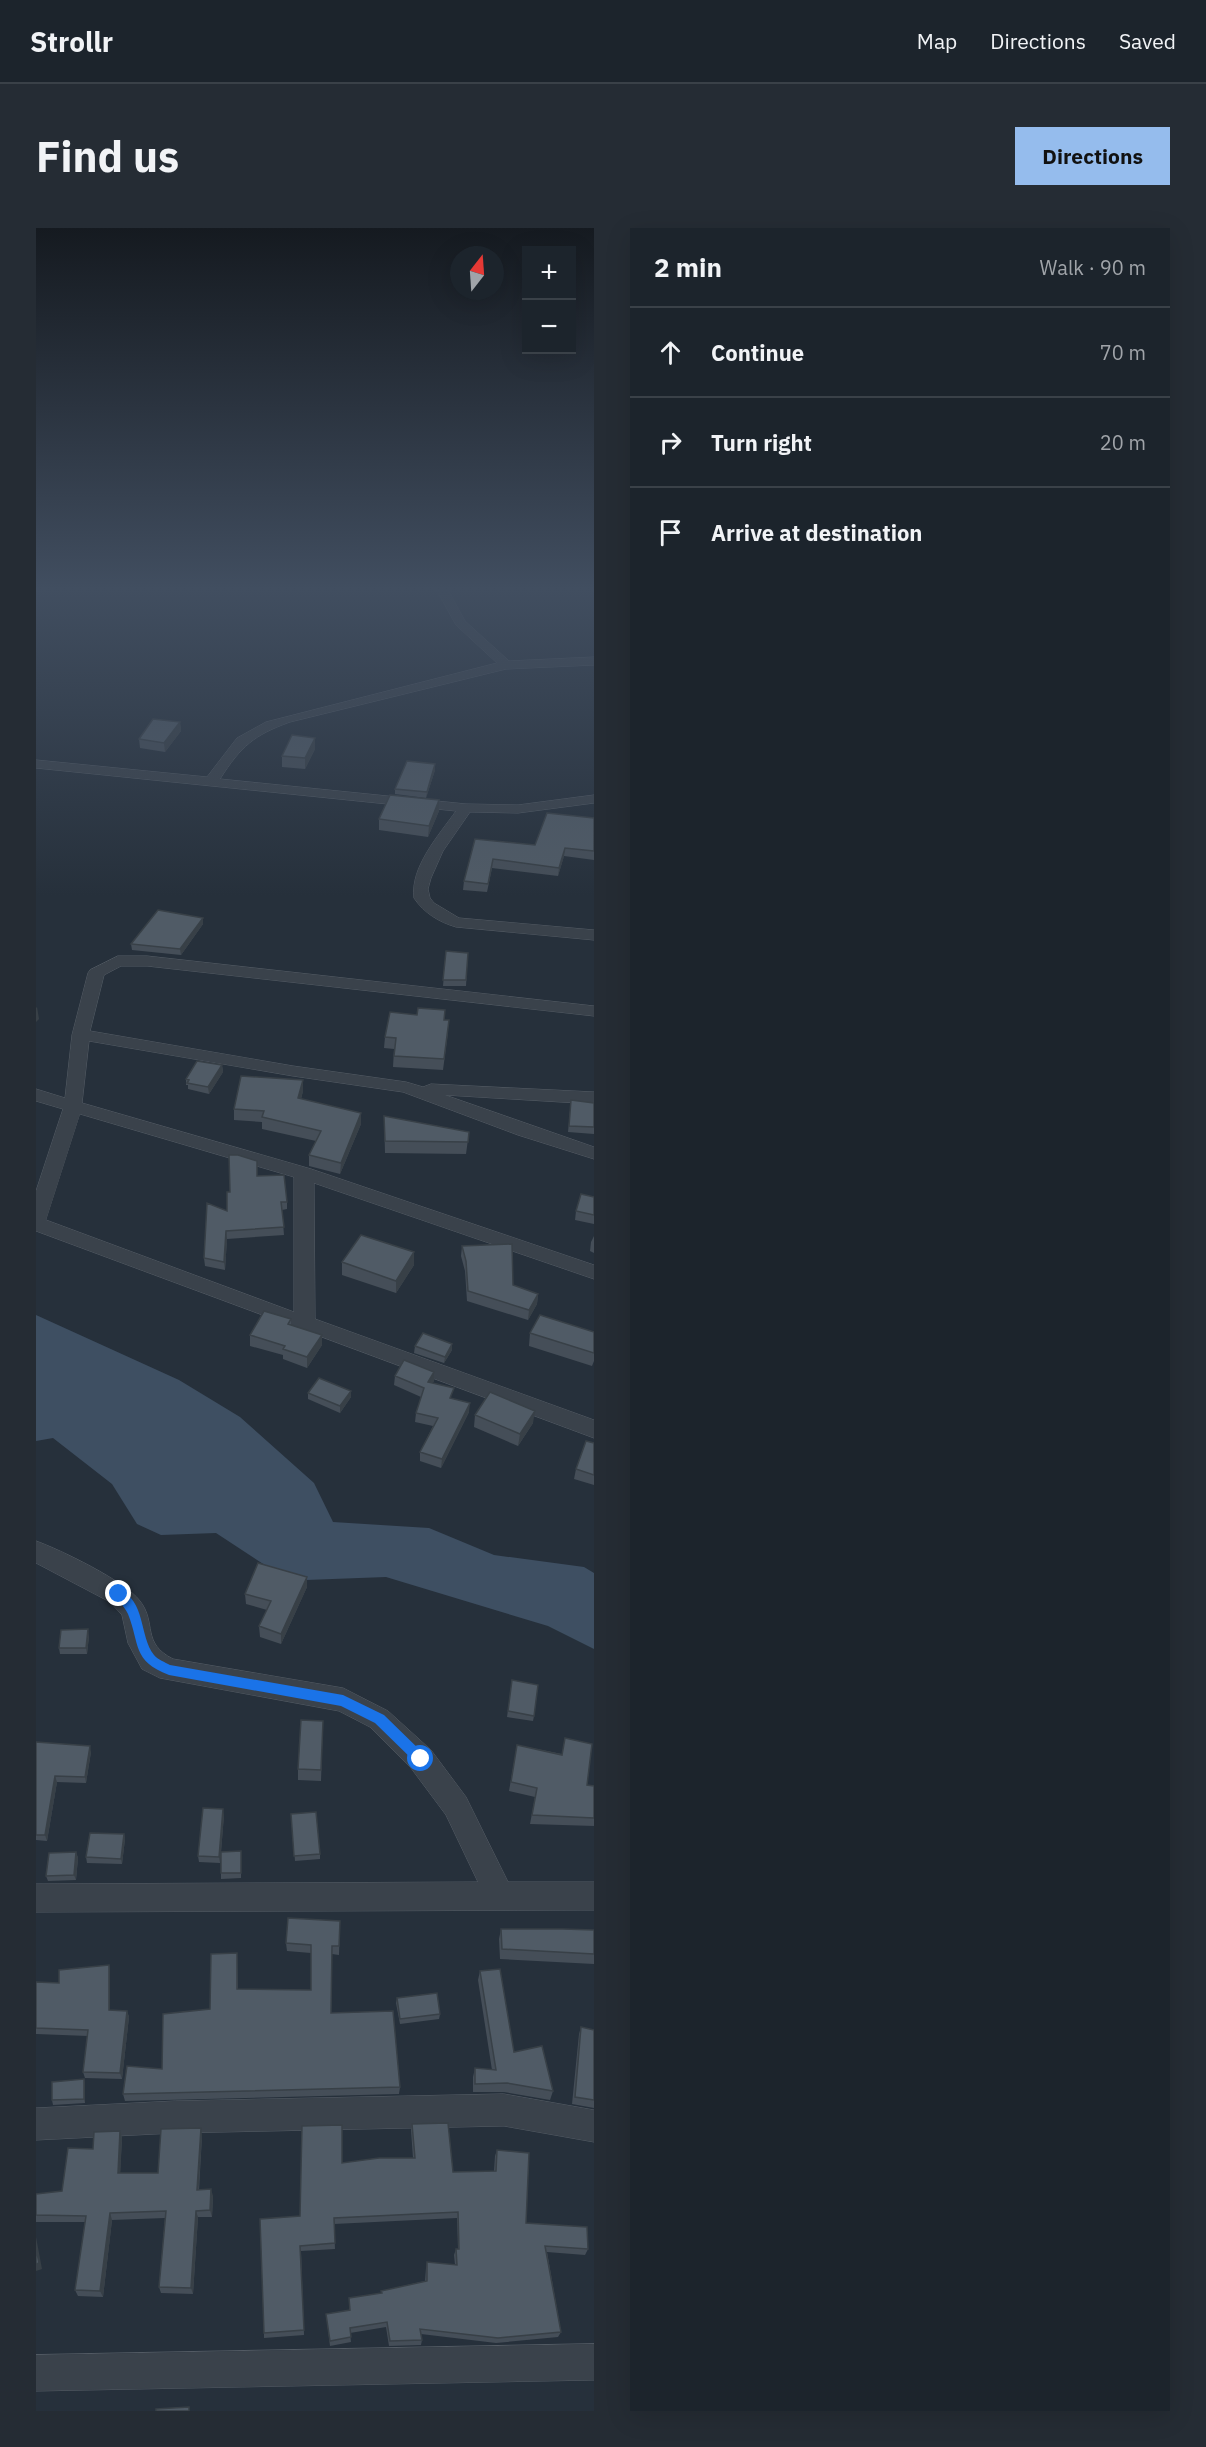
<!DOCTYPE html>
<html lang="en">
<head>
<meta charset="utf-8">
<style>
  :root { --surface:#1c242c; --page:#252c34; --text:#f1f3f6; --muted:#a0a4a9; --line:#3a4148; --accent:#95bced }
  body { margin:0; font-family:"IBM Plex Sans",sans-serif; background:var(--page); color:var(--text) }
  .controls { position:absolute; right:18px; top:18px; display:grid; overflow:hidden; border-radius:0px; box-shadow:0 6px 24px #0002 }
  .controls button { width:54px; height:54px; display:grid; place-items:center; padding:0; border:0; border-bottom:2px solid var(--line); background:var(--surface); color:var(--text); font:30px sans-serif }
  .compass { position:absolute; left:414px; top:18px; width:54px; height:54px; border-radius:50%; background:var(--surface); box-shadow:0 6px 24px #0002; rotate:17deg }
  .stop { position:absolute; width:18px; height:18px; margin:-14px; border:4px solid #1a73e8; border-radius:50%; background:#fff }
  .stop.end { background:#1a73e8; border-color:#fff; box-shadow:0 2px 6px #0008 }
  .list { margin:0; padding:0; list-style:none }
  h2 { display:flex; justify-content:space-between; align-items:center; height:78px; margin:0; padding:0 24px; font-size:26px }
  h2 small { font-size:20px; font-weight:400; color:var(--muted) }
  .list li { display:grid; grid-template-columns:39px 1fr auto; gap:18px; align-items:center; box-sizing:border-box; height:90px; padding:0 24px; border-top:2px solid var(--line) }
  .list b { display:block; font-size:22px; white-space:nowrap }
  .list em { font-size:20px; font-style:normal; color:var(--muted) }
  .icon { flex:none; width:33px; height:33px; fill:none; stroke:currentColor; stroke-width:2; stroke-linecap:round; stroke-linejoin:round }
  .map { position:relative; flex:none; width:558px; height:2183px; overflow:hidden; border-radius:0px }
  header { display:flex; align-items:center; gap:36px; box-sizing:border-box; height:84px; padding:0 30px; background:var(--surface); border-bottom:2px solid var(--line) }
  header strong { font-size:28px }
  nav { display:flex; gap:33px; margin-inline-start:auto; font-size:21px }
  .intro { display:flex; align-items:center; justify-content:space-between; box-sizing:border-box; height:144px; padding:0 36px }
  h1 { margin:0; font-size:42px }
  .button { padding:15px 27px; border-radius:0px; background:var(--accent); color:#111; font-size:21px; font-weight:700 }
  main { display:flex; gap:36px; padding:0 36px }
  aside { flex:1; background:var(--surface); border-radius:0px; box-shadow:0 6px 24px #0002 }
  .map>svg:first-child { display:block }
  .water { fill:#3e4f62 }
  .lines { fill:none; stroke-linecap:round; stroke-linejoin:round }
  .street-casing { stroke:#555d66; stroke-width:1 }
  .street { fill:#3a424b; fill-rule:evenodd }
  .wall { fill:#454e58 }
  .shaded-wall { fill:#384047 }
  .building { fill:#505b66; stroke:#384047; stroke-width:1.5 }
  .route { fill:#1a73e8 }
</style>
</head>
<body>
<header>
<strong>Strollr</strong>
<nav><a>Map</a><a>Directions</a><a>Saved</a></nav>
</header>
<div class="intro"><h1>Find us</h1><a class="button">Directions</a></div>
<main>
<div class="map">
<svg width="558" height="2183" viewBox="0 0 558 2183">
  <rect width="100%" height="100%" fill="#26303b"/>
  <path class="water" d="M0 1087 143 1152 204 1189 278 1255 297 1294 393 1300 458 1327 548 1339 558 1345V1421L512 1398 350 1349 270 1352 241 1345 180 1305 125 1307 101 1296 76 1256 17 1210 0 1213Z"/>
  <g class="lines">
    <g class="street-casing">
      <path id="street" d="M401 362H412L429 393 473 433 558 429V437L470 441 254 494C218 507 205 518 184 551L430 576 482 577 558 567V575L482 585 434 584 407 623 395 650 392 661 394 670 398 675 423 690 558 702V712L420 699C403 694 388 685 378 670 374 639 403 607 420 583L0 540V532L171 549 201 510 230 494 461 435 420 397Z
        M82 728H111L558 778V788L111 738H85L68 747 54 803 257 838 370 854 387 859 395 856 558 864V876L409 867 558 919V931L482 907 367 864 257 848 53 813 46 875 275 941 558 1037V1051L278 955 279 1091 558 1192V1210L0 1003V963L27 881 0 873V861L29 870 36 807 52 745 54 742ZM44 886 258 949V1084L10 992Z
        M0 1313C25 1322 89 1353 104 1373 121 1395 105 1415 137 1431L307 1460 352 1483 395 1522 430 1569 472 1654H558V1682L0 1684V1656L442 1654 410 1587 375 1540 334 1499 303 1483 124 1450 106 1441 92 1415 86 1387 74 1374 0 1335Z
        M468 1866 558 1882V1914L468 1898 139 1905 0 1912V1880L139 1873Z
        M558 2116V2152L0 2163V2127Z"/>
    </g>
    <use href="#street" class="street"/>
  </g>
  <path class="wall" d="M144 494 145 503 129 524 104 520 103 511Z
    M279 521 269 541 246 539V528Z
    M399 542 390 570 359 566V561Z
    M403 572V583L392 609 343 602V591Z
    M558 590V632L528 628 522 648 456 640 451 664 427 662 428 653 439 611 499 617Z
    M167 690V696L145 727 96 722 95 716Z
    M410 723 432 725 430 758H407Z
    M408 792 412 804 407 842 357 839 358 821 348 820 349 809Z
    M186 837 187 844 173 866 152 861V857H150V851Z
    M267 852V863L265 871 325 885V896L304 946 273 938V927L280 913 226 901V894L198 892V881Z
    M535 872 558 875V906L532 904Z
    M348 888 433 904 430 926 349 925Z
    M221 948 251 974V981L246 982 248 1007 191 1011 189 1042 169 1038 168 1030 191 983 194 964Z
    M558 969V996L539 992 540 983Z
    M558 1008V1025L554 1023 555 1014Z
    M426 1018 477 1057 502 1066 501 1076 492 1092 431 1073 429 1043 425 1028Z
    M306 1034 378 1037 360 1065 306 1047Z
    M255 1091V1097L286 1117 271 1140 247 1131V1127L214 1118V1107Z
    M558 1104V1133L556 1138 493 1118 494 1105Z
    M416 1116V1122L408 1135 378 1125 379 1118Z
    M359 1148 398 1153 396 1155 433 1184 405 1240 384 1233V1224L397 1198 379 1194 380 1185 385 1169 358 1157Z
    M272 1165 315 1169 304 1185 272 1171Z
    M439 1187 497 1195 482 1218 438 1199Z
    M558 1215V1257L538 1251 540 1241Z
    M271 1349V1359L245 1416 224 1409 223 1398 231 1382 210 1376 209 1366Z
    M53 1408 51 1426H24L23 1420Z
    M476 1452 498 1488 497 1493 471 1489Z
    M287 1493 285 1553 262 1552V1541Z
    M529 1510 551 1557 558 1558V1598L494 1596 499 1569 473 1563 481 1517 526 1526Z
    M0 1514 55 1524 50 1555 21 1554 11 1613 0 1612Z
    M255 1586 284 1626V1631L259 1633Z
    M188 1587 185 1624 205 1623V1650L185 1651V1625L184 1635 163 1634 162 1628Z
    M88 1606 89 1611 86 1636 51 1635 50 1629Z
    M40 1624 42 1630 40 1652 12 1653 10 1648Z
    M304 1693 303 1727 296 1726 295 1785 364 1859 363 1866 89 1873 87 1866 126 1841 174 1781 201 1725 202 1761 275 1762V1725L251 1723 250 1715Z
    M465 1701 558 1702V1736L464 1731 463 1711Z
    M73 1737 74 1743V1782L91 1783 93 1789 86 1851 49 1850 47 1844 52 1808 0 1806V1754L23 1755Z
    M444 1743 478 1824 517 1863 514 1872 468 1864H437V1849L439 1840 456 1842 442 1752Z
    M361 1770 404 1786 403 1791 364 1796 360 1775Z
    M545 1799 558 1802V1880L536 1876 543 1806Z
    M48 1851 49 1856V1875L17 1877 16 1872Z
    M376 1896 417 1944 458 1943 459 1928 461 1922 490 1995 552 2021 549 2027 511 2024 525 2104 522 2109 460 2115 385 2106 386 2112 385 2117 353 2118 350 2099 314 2105 315 2114 294 2118 290 2086 313 2082V2070L345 2065V2063L389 2053 390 2040 391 2034 419 2037 418 2027 420 2021H422L421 1990 298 1996 299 2021 265 2023 268 2107 228 2110V2105L264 1988 306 1935 377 1930 375 1902Z
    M84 1903 86 1910 84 1945H122L166 1908 163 1962 177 1968 176 1989H162L157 2066 125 2065 123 2059 129 1990 76 1992 67 2069 42 2068 39 2062 49 1994H0V1966L26 1963 57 1921Z"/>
  <path class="shaded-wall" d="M144 494 145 503 129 524 128 515Z
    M279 510V521L269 541V530Z
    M399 536V542L390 570 391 564Z
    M403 572V583L392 609 393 598Z
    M529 620 528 628 522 648 523 640Z
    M167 690V696L145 727 144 721Z
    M1 779 3 791 0 794V780Z
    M186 837 187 844 173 866 172 859Z
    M267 852V863L262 882V870Z
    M325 885V896L304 946 305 935Z
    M190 1003 191 1011 189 1042 188 1034Z
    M378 1024V1037L360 1065V1053Z
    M502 1066 501 1076 492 1092 493 1082Z
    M286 1107V1117L271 1140V1129Z
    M416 1116V1122L408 1135 409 1129Z
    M398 1144V1153L392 1163V1154Z
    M315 1163V1169L304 1185V1178Z
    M434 1175 433 1184 405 1240 406 1231Z
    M499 1183 497 1195 482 1218 484 1206Z
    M271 1349V1359L245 1416V1406Z
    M52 1401 53 1408 51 1426 50 1420Z
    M54 1518 55 1524 50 1555 49 1549Z
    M19 1548 21 1554 11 1613 9 1607Z
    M187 1581 188 1587 184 1635 183 1629Z
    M88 1606 89 1611 86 1636 85 1631Z
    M40 1624 42 1630 40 1652 38 1647Z
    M73 1737 74 1743V1789L73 1782Z
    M91 1783 93 1789 86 1851 84 1845Z
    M48 1851 49 1856V1875L48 1871Z
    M165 1900 166 1908 162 1969 161 1962Z
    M84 1903 86 1910 84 1952 82 1945Z
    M175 1961 177 1968 176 1989 174 1982Z
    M160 1983 162 1989 157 2066 155 2060Z
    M74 1985 76 1992 67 2069 64 2063Z
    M0 2009 6 2041 0 2043Z"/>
  <path class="building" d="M117 491 144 494 128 515 103 511Z
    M256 507 279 510 269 530 246 528Z
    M371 533 399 536 391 564 359 561Z
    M354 567 403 572 393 598 343 591Z
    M511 585 558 590V623L529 620 523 640 457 631 452 656 428 653 439 611 499 617Z
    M122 682 167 690 144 721 95 716Z
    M410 723 432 725 430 752H407Z
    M382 780 409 782 408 792H413L408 831 358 828 360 810 349 809 354 784 381 787Z
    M161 833 186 837 172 859 151 855 153 852 150 851Z
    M205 848 267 852 262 870 325 885 305 935 273 927 285 903 226 889 228 883 198 881Z
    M535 872 558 875V899L533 898Z
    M348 888 433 904 432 914 349 913Z
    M193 927H202L221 933V948L248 947 251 974H245L248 999 190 1003 188 1034 168 1030 171 975 191 983V964H194Z
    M545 966 558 969V987L540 983Z
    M325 1007 378 1024 360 1053 306 1034Z
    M476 1016 477 1057 502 1066 493 1082 432 1063 430 1033 426 1018Z
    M228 1083 255 1091 252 1096 286 1107 271 1129 247 1121 249 1118 214 1107Z
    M504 1087 558 1104V1125L494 1105Z
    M387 1105 416 1116 409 1129 379 1118Z
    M368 1132 398 1144 392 1154 418 1160 414 1170 434 1175 406 1231 384 1224 402 1190 380 1185 388 1160 359 1148Z
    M283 1150 315 1163 304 1178 272 1165Z
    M454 1164 499 1183 484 1206 439 1187Z
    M550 1213 558 1215V1247L540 1241Z
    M222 1335 271 1349 245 1406 223 1398 235 1373 209 1366Z
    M52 1401 50 1420H23L25 1402Z
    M476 1452 502 1457 498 1488 472 1483Z
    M265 1492 287 1493 285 1542 262 1541Z
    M529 1510 556 1516 551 1557 558 1558V1590L496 1587 501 1560 475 1554 481 1517 526 1527Z
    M0 1514 54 1518 49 1549 19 1548 9 1607H0Z
    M167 1580 187 1581 183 1629 162 1628Z
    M280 1584 284 1626 258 1628 255 1586Z
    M54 1605 88 1606 85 1631 50 1629Z
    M205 1623V1645H185V1624Z
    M40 1624 38 1647 10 1648 13 1625Z
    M252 1690 304 1693 303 1718H296L295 1785 357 1783 364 1859 87 1866 91 1838 126 1841 127 1786 174 1781 175 1726 201 1725V1761L275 1762V1717L250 1715Z
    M465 1701H527L558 1702V1726L466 1721Z
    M73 1737V1782L91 1783 84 1845 47 1844 52 1802 0 1800V1754L23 1755V1742Z
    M464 1741 478 1824 506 1818 517 1863 471 1855 439 1856V1840L460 1842 444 1743Z
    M401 1765 404 1786 364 1791 361 1770Z
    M545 1799 558 1802V1872L539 1869Z
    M48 1851V1871L16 1872V1854Z
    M412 1895 417 1944 460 1943 461 1922 493 1925 490 1995 551 1999 552 2021 509 2018 525 2104 462 2110 384 2101 386 2112 354 2113 351 2094 314 2100 315 2109 294 2113 290 2086 314 2082 313 2070 346 2065 345 2063 391 2053V2034L421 2037 420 2021H423L422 1984 298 1990 299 2015 264 2018 268 2102 228 2105 224 1991 264 1988 266 1898 306 1897V1935L343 1930H379L376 1896Z
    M165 1900 161 1962 175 1961 174 1982 160 1983 155 2060 123 2059 130 1983 74 1985 64 2063 39 2062 50 1988 0 1987V1966L26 1963 32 1920 57 1921 58 1904 84 1903 82 1945H122L125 1901Z
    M0 2020 3 2035 0 2036Z
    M153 2179V2183H120V2181Z"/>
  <linearGradient id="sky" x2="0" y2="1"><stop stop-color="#151a20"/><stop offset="0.54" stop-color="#414e60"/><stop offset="1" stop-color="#414e60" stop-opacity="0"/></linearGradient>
  <rect width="558" height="668" fill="url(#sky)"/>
  <path class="route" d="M83 1362C110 1372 103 1408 118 1427 122 1432 129 1434 134 1437L307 1467 348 1487 389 1527 391 1531 389 1535H380L339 1495 305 1478 133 1447C96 1433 104 1416 92 1386 89 1379 82 1373 78 1366Z"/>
</svg>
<div class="controls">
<button>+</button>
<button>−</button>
</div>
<svg class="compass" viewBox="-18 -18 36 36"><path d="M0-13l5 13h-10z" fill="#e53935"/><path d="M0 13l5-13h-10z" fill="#a0a4a9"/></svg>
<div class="stop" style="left:385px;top:1531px"></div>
<div class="stop end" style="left:83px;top:1366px"></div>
</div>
<aside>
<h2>2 min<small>Walk · 90 m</small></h2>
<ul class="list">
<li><svg class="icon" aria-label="ahead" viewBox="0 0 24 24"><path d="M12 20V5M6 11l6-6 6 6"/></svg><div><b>Continue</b></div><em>70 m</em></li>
<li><svg class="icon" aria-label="right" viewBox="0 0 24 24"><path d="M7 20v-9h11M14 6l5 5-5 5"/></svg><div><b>Turn right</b></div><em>20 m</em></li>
<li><svg class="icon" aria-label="arrive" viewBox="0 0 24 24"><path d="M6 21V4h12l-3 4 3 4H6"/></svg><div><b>Arrive at destination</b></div></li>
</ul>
</aside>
</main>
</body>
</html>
